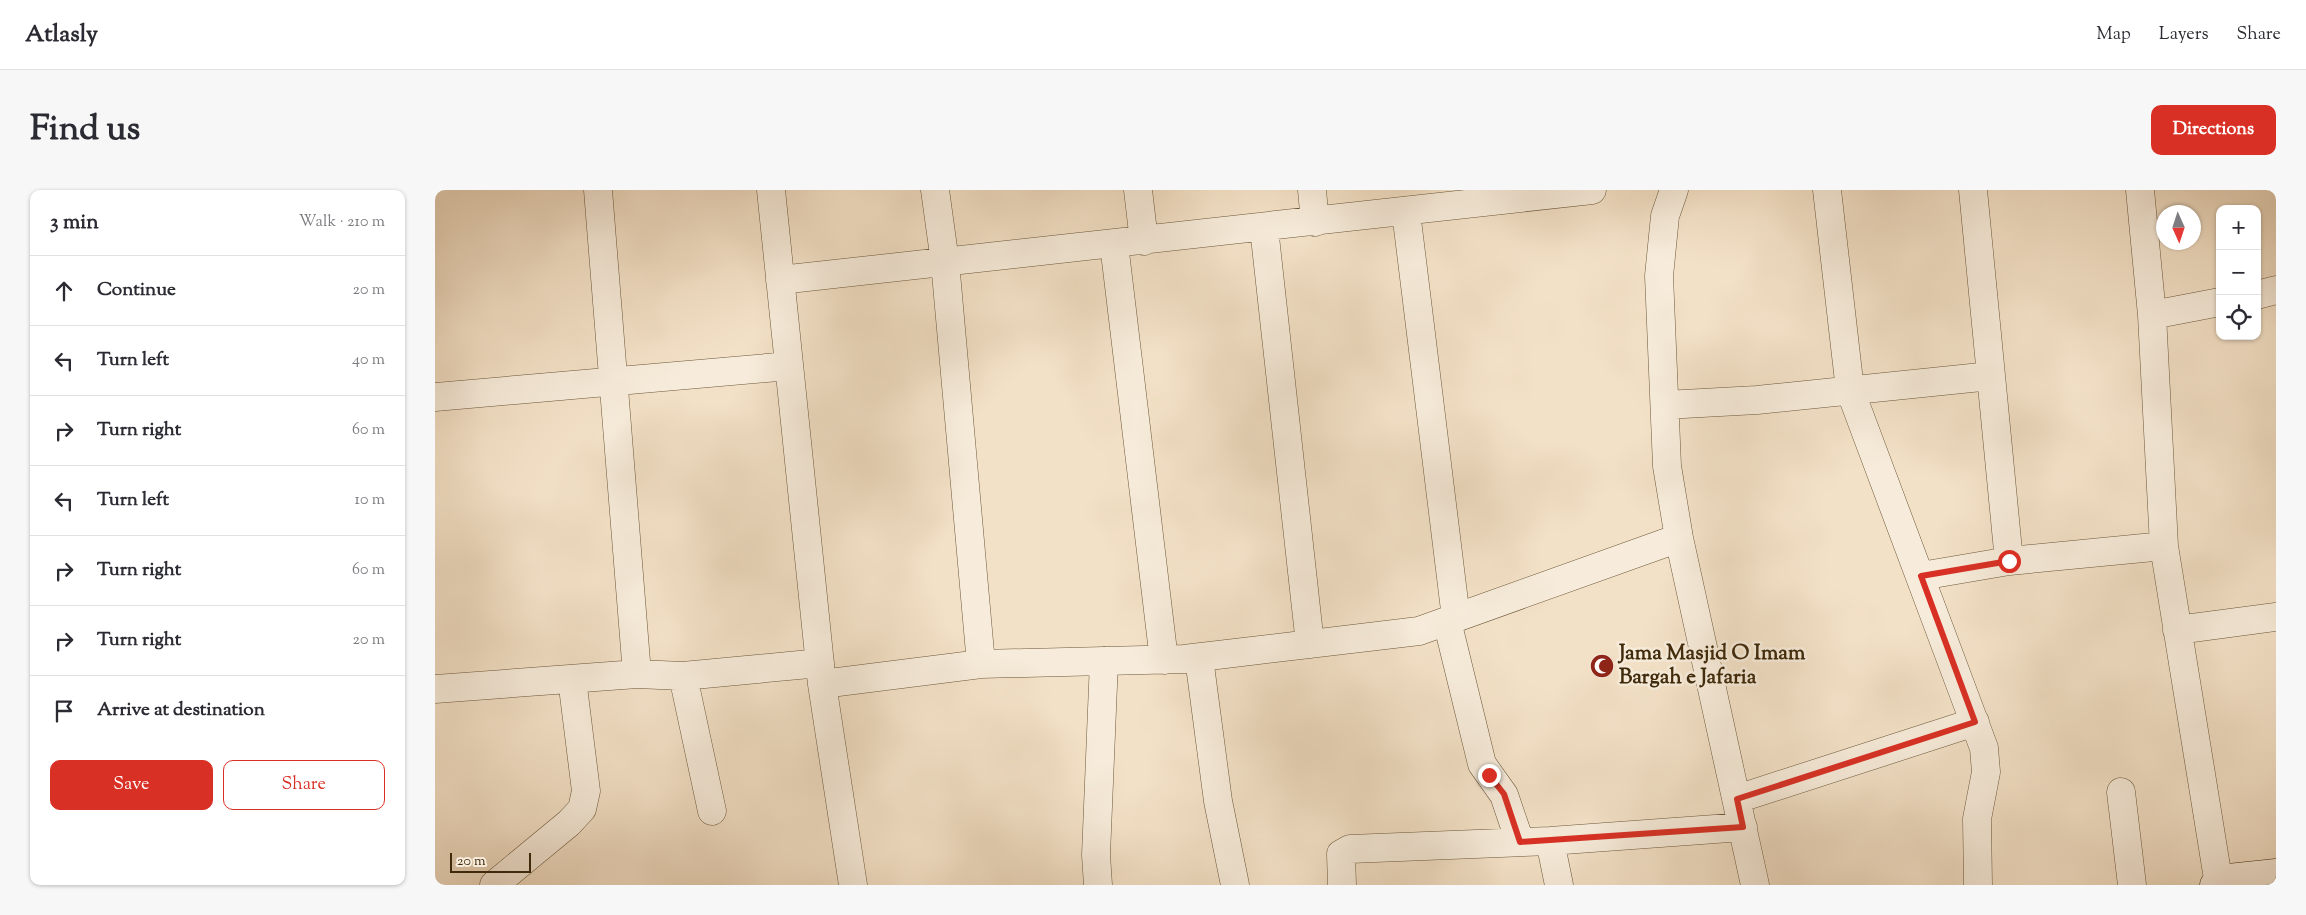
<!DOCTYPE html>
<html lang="en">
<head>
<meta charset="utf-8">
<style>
  :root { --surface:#fff; --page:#f7f7f7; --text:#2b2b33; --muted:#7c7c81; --line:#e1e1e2; --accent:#d93025 }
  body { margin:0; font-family:"Sorts Mill Goudy",serif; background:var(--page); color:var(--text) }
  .controls { position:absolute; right:15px; top:15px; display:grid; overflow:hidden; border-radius:10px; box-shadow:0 1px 4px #0004 }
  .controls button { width:45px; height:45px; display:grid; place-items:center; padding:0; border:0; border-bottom:1px solid var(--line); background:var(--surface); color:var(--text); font:25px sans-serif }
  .compass { position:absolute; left:1721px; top:15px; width:45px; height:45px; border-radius:50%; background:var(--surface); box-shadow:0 1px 4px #0004; rotate:177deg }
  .scale { position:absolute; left:15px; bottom:12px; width:81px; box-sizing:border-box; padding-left:5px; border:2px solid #3f2a0b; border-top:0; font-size:14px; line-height:18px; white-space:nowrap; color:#3f2a0b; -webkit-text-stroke:4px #f7ecdb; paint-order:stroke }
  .stop { position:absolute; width:15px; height:15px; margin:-11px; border:4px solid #d93025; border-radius:50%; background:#fff }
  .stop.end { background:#d93025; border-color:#fff; box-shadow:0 1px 5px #0008 }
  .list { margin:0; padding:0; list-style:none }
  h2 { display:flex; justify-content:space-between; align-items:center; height:65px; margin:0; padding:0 20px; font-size:21px }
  h2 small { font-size:16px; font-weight:400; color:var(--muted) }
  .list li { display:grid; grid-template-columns:32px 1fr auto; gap:15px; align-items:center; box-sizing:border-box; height:70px; padding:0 20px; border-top:1px solid var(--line) }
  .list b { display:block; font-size:19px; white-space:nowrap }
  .list em { font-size:16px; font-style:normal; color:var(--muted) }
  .actions { display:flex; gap:10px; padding:15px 20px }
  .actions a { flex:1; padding:11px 0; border:1px solid var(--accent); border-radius:10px; text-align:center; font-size:18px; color:var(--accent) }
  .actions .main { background:var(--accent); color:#fff }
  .icon { flex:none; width:28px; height:28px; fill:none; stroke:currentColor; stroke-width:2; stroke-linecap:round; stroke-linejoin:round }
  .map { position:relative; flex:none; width:1841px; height:695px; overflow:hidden; border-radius:10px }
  header { display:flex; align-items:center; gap:30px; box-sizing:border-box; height:70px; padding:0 25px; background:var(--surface); border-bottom:1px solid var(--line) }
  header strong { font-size:24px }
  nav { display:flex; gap:28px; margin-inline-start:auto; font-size:18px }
  .intro { display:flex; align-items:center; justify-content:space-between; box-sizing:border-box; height:120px; padding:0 30px }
  h1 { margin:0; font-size:35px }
  .button { padding:12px 22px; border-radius:10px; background:var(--accent); color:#fff; font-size:18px; font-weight:700 }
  main { display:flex; gap:30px; padding:0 30px }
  aside { flex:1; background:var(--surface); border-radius:10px; box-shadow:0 1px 4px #0004 }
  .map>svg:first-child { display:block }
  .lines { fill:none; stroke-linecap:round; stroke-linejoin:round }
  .street-casing { stroke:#6c583a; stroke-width:29 }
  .secondary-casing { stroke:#3f2a0b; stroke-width:29 }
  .street { stroke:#f7ecdb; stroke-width:28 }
  .secondary { stroke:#f7ecdb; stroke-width:28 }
  .route { stroke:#d93025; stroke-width:6 }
  .labels { text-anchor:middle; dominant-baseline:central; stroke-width:5; stroke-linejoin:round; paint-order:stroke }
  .poi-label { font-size:21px; font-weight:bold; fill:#3f2a0b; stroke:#f7ecdb; text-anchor:start }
</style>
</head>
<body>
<header>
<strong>Atlasly</strong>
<nav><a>Map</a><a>Layers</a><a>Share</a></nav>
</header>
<div class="intro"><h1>Find us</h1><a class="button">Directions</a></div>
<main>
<aside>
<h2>3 min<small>Walk · 210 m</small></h2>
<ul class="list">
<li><svg class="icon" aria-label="ahead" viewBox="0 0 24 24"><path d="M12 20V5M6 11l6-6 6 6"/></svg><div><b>Continue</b></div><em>20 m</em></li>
<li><svg class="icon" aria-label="left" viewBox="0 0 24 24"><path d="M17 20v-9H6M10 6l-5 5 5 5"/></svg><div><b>Turn left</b></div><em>40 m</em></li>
<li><svg class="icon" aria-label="right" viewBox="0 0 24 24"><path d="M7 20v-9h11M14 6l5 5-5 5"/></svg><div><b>Turn right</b></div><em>60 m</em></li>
<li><svg class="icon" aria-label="left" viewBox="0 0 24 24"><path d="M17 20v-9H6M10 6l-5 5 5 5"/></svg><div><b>Turn left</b></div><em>10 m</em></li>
<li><svg class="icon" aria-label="right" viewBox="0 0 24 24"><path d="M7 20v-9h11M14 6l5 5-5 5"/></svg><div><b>Turn right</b></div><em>60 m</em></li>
<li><svg class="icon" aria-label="right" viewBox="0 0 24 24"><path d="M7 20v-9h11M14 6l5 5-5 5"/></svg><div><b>Turn right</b></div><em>20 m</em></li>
<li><svg class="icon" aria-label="arrive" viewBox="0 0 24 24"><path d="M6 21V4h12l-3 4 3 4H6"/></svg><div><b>Arrive at destination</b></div></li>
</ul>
<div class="actions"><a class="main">Save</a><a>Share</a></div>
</aside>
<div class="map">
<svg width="1841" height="695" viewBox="0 0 1841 695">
  <rect width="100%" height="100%" fill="#f3e1c7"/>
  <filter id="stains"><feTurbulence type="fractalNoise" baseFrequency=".004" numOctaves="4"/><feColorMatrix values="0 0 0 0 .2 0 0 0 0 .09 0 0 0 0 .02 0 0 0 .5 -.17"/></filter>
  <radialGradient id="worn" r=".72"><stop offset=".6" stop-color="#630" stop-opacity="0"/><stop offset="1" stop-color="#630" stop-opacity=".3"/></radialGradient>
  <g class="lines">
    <g class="street-casing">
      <path id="street" d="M163 0 202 484
        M336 0 387 494 418 695
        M500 0 510 72 546 474
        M703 0 709 51
        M877 0 880 32
        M1239 0 1230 26 1224 86 1232 276 1244 348 1320 695
        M1392 0 1415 200 1549 558 1551 582 1542 629 1543 695
        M1538 0 1574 371
        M1705 0 1717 125 1729 356 1784 695
        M971 22 1021 428
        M829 38 875 454
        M679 54 729 470
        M345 90 1157 0
        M1822 105 1841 100
        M1717 125 1785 112
        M0 207 354 176
        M1230 215 1322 210 1556 186
        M1486 386 1574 371 1729 356
        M1012 431 1047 574 1069 605 1085 652
        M1742 440 1841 427
        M764 468 783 611 800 695
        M248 486 277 621
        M387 494 546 474 749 469 984 441 1244 348
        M0 499 202 484 248 486 385 473
        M1686 602 1697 695
        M1302 609 1540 532
        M1115 651 1124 695
        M59 695 134 633 147 619 151 601 137 489
        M663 695 661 665 669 471
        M907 695 906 664 915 659 1115 651 1308 637"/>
    </g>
    <g class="secondary-casing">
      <path id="secondary" d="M1779 695 1784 689 1841 683"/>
    </g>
    <use href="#street" class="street"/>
    <use href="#secondary" class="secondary"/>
  </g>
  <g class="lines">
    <path class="route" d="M1054 585 1069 604 1085 652 1308 637 1302 609 1540 532 1486 386 1574 371"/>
  </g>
  <defs>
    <g id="mosque-disc" transform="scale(1.25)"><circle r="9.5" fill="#8f2418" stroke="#f7ecdb"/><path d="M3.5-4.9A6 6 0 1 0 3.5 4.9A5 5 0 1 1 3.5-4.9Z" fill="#fff"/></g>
  </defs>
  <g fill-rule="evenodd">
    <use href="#mosque-disc" x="1167" y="476"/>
  </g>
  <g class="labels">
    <g class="poi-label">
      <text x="1184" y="464">Jama Masjid O Imam<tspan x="1184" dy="24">Bargah e Jafaria</tspan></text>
    </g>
  </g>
  <rect width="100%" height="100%" filter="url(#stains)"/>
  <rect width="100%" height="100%" fill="url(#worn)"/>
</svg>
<div class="controls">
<button>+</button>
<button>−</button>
<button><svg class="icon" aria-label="locate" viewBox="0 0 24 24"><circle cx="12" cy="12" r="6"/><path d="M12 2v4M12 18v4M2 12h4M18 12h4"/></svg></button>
</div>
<svg class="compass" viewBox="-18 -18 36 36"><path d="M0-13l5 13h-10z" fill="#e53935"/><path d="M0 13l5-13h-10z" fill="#7c7c81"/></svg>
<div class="scale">20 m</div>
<div class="stop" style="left:1574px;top:371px"></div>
<div class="stop end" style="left:1054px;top:585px"></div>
</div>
</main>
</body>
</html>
